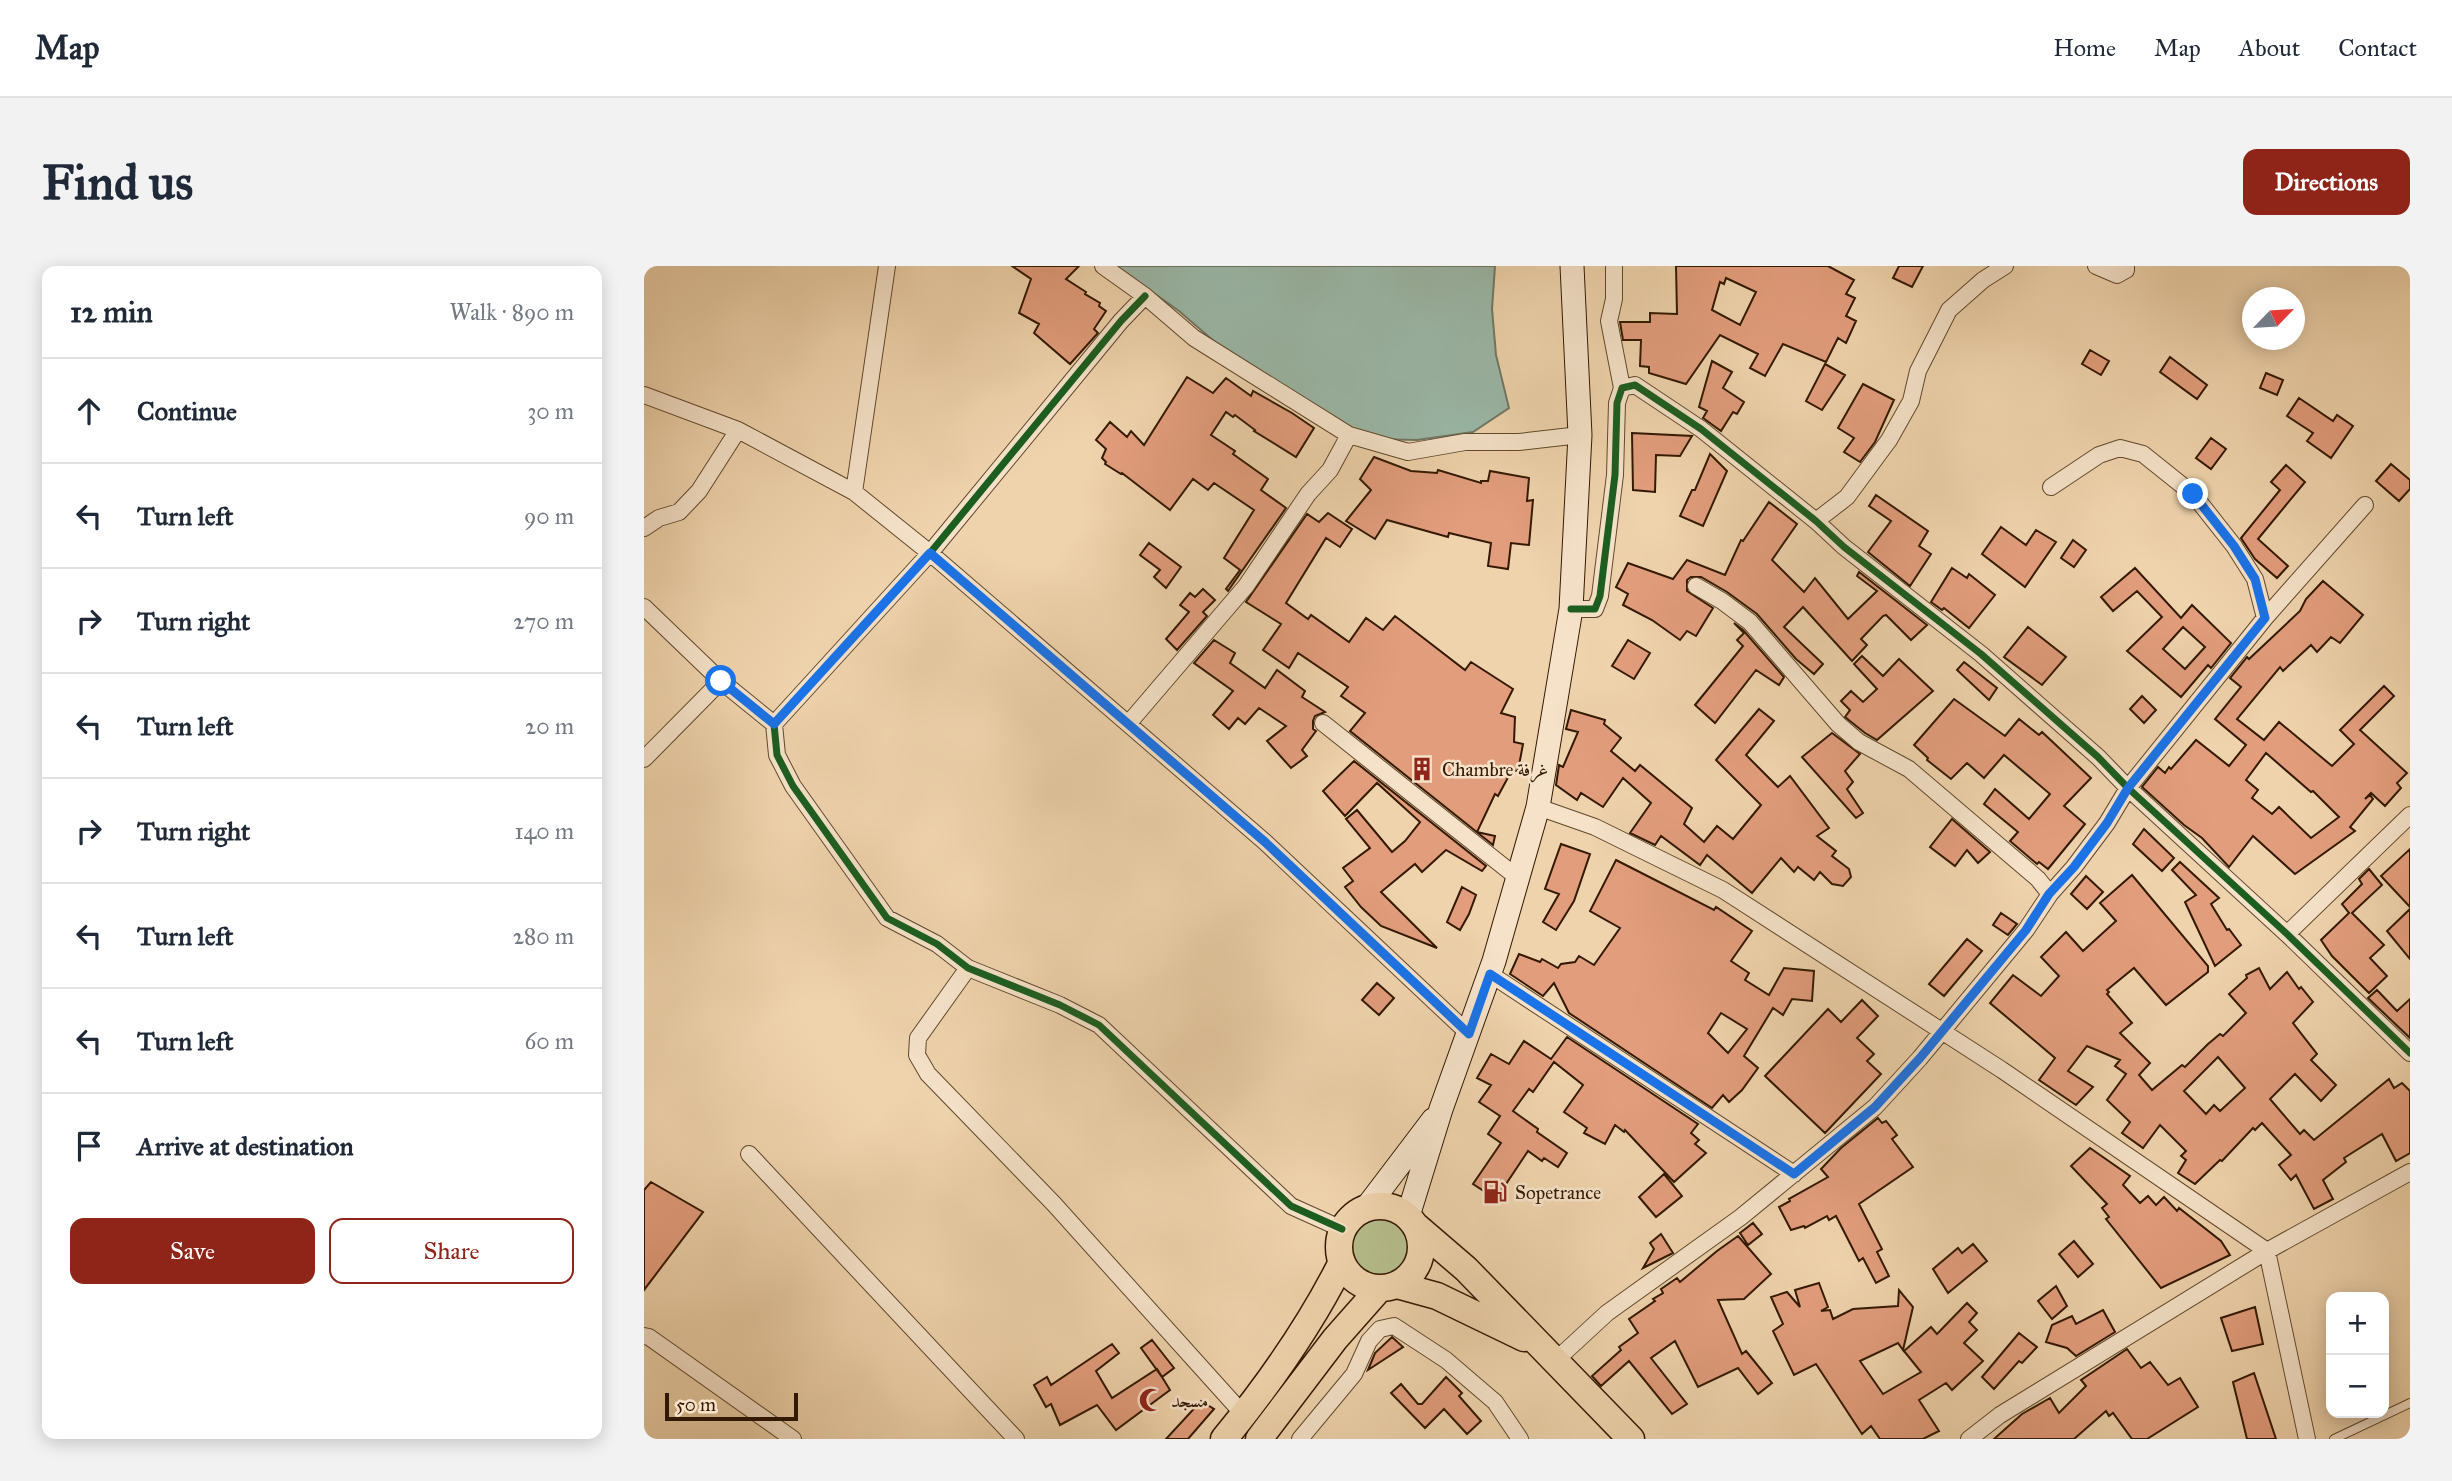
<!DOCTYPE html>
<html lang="en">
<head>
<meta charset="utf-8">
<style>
  :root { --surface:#fff; --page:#f2f2f3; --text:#1f2937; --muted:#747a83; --line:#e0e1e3; --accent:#8f2418 }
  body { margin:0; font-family:"IM FELL Great Primer",Amiri,serif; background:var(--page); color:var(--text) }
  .controls { position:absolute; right:21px; bottom:21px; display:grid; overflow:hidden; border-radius:14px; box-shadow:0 4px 18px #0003 }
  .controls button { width:63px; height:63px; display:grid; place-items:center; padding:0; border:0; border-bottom:2px solid var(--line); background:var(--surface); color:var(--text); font:35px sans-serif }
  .compass { position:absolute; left:1598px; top:21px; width:63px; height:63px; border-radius:50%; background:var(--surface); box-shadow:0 4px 18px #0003; rotate:65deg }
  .scale { position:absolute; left:21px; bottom:18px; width:133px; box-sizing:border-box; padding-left:7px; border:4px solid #331900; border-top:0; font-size:19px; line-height:24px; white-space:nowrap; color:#331900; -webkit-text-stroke:5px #f5e2c9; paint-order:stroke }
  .stop { position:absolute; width:21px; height:21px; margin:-16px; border:5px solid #1a73e8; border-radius:50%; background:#fff }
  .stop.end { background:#1a73e8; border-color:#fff; box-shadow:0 2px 7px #0008 }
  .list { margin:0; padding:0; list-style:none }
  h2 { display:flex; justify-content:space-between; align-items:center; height:91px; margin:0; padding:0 28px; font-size:30px }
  h2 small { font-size:23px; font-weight:400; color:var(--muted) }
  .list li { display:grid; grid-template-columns:46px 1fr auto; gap:21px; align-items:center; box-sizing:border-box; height:105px; padding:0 28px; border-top:2px solid var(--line) }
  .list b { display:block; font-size:26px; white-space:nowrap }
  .list em { font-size:23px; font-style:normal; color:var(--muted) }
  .actions { display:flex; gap:14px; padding:21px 28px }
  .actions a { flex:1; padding:16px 0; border:2px solid var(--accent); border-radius:14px; text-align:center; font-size:24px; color:var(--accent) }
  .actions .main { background:var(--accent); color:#fff }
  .icon { flex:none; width:38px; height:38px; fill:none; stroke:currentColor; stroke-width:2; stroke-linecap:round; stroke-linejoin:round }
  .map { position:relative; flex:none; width:1766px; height:1173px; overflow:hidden; border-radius:14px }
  header { display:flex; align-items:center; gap:42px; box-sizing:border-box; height:98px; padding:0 35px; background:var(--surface); border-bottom:2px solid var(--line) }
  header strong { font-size:33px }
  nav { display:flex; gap:38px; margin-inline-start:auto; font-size:24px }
  .intro { display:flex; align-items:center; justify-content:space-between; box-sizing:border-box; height:168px; padding:0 42px }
  h1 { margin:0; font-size:49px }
  .button { padding:18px 32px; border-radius:14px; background:var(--accent); color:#fff; font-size:24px; font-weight:700 }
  main { display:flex; gap:42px; padding:0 42px }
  aside { flex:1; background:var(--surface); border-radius:14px; box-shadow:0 4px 18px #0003 }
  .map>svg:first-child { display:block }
  .grass { fill:#b6bd8c; stroke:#746b46; stroke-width:2 }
  .water { fill:#9ab8a8; stroke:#717865; stroke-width:2 }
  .building { fill:#e29d7c; stroke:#331900; stroke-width:2; fill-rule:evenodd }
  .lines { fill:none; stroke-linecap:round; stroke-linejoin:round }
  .service-casing { stroke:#62482b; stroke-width:10 }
  .minor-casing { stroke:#62482b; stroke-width:18 }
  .secondary-casing { stroke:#331900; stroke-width:25 }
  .trunk-casing { stroke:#331900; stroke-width:29 }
  .service { stroke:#f5e2c9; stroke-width:8 }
  .minor { stroke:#f5e2c9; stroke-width:16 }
  .secondary { stroke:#f5e2c9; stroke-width:23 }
  .trunk { stroke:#efd3ac; stroke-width:26 }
  .cycleway-casing { stroke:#f5e2c9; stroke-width:11 }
  .cycleway { stroke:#1b5e20; stroke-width:7 }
  .route { stroke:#1a73e8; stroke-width:9 }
  .labels { text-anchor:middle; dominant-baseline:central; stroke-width:5; stroke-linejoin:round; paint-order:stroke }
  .poi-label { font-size:19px; fill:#331900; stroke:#f5e2c9; text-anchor:start }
</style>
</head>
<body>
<header>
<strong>Map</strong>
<nav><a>Home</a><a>Map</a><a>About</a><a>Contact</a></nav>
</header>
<div class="intro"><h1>Find us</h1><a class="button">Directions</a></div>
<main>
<aside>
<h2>12 min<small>Walk · 890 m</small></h2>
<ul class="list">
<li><svg class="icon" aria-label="ahead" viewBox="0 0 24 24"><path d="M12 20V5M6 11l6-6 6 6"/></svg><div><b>Continue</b></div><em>30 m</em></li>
<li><svg class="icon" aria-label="left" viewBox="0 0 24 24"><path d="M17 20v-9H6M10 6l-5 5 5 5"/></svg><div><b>Turn left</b></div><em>90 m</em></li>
<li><svg class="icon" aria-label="right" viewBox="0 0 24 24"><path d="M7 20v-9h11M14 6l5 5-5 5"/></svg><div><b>Turn right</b></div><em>270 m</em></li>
<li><svg class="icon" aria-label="left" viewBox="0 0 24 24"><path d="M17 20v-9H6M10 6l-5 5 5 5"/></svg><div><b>Turn left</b></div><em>20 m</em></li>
<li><svg class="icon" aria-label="right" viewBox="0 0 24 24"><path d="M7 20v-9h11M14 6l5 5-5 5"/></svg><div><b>Turn right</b></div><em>140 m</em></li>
<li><svg class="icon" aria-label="left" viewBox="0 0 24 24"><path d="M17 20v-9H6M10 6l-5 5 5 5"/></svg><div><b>Turn left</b></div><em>280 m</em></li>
<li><svg class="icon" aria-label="left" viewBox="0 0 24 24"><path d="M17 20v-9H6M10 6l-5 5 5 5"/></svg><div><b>Turn left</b></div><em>60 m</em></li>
<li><svg class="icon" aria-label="arrive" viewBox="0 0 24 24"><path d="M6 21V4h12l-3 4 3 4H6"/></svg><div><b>Arrive at destination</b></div></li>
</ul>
<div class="actions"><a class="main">Save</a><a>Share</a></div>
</aside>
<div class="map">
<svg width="1766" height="1173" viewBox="0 0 1766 1173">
  <rect width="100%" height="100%" fill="#efd3ac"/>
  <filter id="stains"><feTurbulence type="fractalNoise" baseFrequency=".00286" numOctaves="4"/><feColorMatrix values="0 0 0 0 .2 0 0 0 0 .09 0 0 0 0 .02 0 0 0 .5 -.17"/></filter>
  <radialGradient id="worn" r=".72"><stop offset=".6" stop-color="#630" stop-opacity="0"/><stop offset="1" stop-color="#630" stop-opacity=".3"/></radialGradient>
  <path class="grass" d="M701 981a33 33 0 1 1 66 0a33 33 0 1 1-66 0Z"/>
  <path class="water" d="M471 0H851L848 43 852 89 865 142 829 166 773 174 729 173 690 154 578 82 535 45Z"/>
  <path class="building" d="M368 0H435L422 13 442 26 441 28 456 37 455 40 462 45 450 63 454 67 426 98 390 67 395 58 375 47 387 13Z
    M1032 0H1184L1210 14 1202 28 1211 32 1202 50 1212 55 1202 77 1194 72 1182 96 1139 78 1121 110 1106 102 1114 88 1076 69 1042 118 1005 107V101L996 100 997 74H979L976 56H1006V47L1033 48ZM1082 12 1112 26 1096 59 1068 44 1076 16 1080 18Z
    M1255 0H1279L1268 21 1249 12Z
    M1446 84 1465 95 1457 109 1438 98Z
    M1526 91 1563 119 1553 133 1516 106Z
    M1068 95 1088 106 1079 122 1100 136 1093 148 1089 146 1077 165 1059 152 1063 145 1055 141Z
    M1181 98 1201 109 1178 144 1162 135Z
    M1622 107 1639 114 1633 129 1616 122Z
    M543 111 569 127 582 112 607 130 609 125 648 147 670 162 652 191 610 165 611 164 591 149 589 151 582 146 567 169 591 185 589 188 624 213 617 224 642 242 584 325 582 323 596 304 580 292 610 244 570 217 564 224 549 213 526 244 478 207 477 208 461 198 462 196 458 192 462 183 452 174 466 156 483 171 487 165 500 179Z
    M1219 118 1250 134 1231 176 1216 196 1200 186 1210 172 1194 162Z
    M1655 132 1689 155 1693 149 1709 160 1687 192 1663 175 1669 167 1643 150Z
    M988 167 1048 170 1036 190 1012 189 1011 226 989 224Z
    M1567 172 1582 183 1567 203 1552 192Z
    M1066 188 1083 205 1059 260 1036 250 1048 224H1051Z
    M730 191 767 205 793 207 794 204 837 217V215H844L846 205 885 212 883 235 889 234 885 279 867 277 864 303 844 300 847 277 805 267 804 271 743 254 731 273 702 255 727 224 716 213Z
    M1747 198 1766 214V223L1755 235 1732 215Z
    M1642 199 1661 216 1614 273 1644 300 1633 312 1611 293 1597 272 1636 224 1627 216Z
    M1232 229 1284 265 1275 280 1287 288 1266 320 1224 286 1247 255 1225 240Z
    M1125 236 1153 258 1128 294 1160 326 1171 312 1204 353 1233 325 1213 310 1215 306 1283 359 1267 374 1242 349 1239 350 1217 373 1223 379 1208 395 1159 341 1140 361 1179 398 1170 408 1152 393 1113 348 1083 326 1057 311H1047L1043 314V325L1069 342 1052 370 1043 365 1036 374 1008 354 979 339 984 328 972 321 984 297 1029 313 1043 294 1081 309 1097 274 1099 275Z
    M684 247 708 263 696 281 682 272 642 337 664 353 667 349 705 376 722 352 739 364 751 350 821 404 827 396 869 423 857 447 871 451 870 476 879 478 874 505 868 504 854 530 851 528 833 566 851 570 849 579 706 465 721 447 697 430 704 421 654 387 645 402 619 384 637 358 602 336 663 248 675 256Z
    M1357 261 1382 279 1392 264 1412 276 1381 321 1338 288Z
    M1429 274 1442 284 1430 301 1417 292Z
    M505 277 537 301 522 322 510 311 516 304 496 289Z
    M1308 302 1323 312 1325 308 1351 329 1325 362 1300 342 1298 344 1287 336Z
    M1491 302 1537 352 1548 339 1587 377 1567 402 1564 399 1537 431 1483 385 1518 351 1493 325 1469 345 1457 331ZM1539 361 1561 381 1541 403 1519 383Z
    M1679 315 1719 349 1696 377 1687 371 1673 386 1667 379 1639 405 1636 401 1593 453 1620 474 1635 456 1688 500 1710 478 1696 464 1740 420 1750 430 1716 464 1763 507 1753 517 1757 522 1741 540 1727 527 1721 533 1726 529 1729 533 1706 561 1711 565 1651 608 1609 570 1585 601 1558 572 1540 559 1498 521 1514 501 1521 507 1525 501 1527 503 1552 474 1585 500 1602 479 1571 453 1597 421 1586 412 1603 391 1605 393 1656 345 1662 333ZM1622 487 1667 526 1669 525 1695 551 1667 572 1635 541 1628 548 1608 532 1614 524 1602 514Z
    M559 323 571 334 559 346 563 350 533 384 522 373 545 346 536 339 546 327 551 331Z
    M1090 357 1099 364 1140 411 1135 419 1112 404 1071 457 1051 439 1099 380 1093 374 1100 367Z
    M1384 361 1422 391 1398 419 1360 391Z
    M570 374 591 387 586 397 621 422 633 404 661 425 658 431 681 446 671 450 669 455V463L672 465 658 484 663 490 647 502 623 475 642 460 615 442 601 458 594 452 585 463 569 449 589 425 550 397Z
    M984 374 1006 387 990 413 968 400Z
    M1218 390 1239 410 1255 393 1289 425 1233 474 1221 467 1201 451 1206 444 1197 435 1207 425 1219 436 1233 423 1210 398Z
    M1320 396 1353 422 1345 434 1313 404Z
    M1498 430 1512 444 1500 457 1486 443Z
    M1310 433 1361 470 1375 453 1395 469 1398 466 1447 512 1420 540 1441 558 1404 603 1395 596 1393 598 1366 575 1374 566 1340 538 1351 523 1385 553 1406 528 1360 489 1340 512 1323 497 1307 513 1283 494 1284 492 1270 479Z
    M1115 443 1130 455 1102 489 1134 521 1146 510 1185 562 1173 570 1192 585 1188 590 1205 603 1207 611 1199 620 1188 618 1176 606 1170 614 1154 601 1150 606 1137 592 1108 627 1063 589 1056 599 1017 570 1011 579 986 567 1007 537 979 512 959 541 937 527 933 534 912 519 915 499 919 501 934 466 922 463 927 444 961 454 960 458 977 472 967 485 991 505 996 499 1048 542 1040 558 1060 576 1073 560 1089 573 1117 539 1072 494Z
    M1188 467 1216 488 1201 505 1209 516 1203 523 1219 547 1212 552 1158 491Z
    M710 495 842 600 838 605 802 584 778 606 771 598 737 626 793 682 737 660 717 641 701 621 709 615 699 602 726 582 702 553 713 544 748 586 761 575 776 556 733 517 701 550 679 525Z
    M1308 553 1346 586 1334 597 1323 584 1311 600 1286 581Z
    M1500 563 1530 592 1518 605 1489 578Z
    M917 578 946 588 930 635 912 664 899 656 915 628 901 623Z
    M1766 583V641L1737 610Z
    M972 594 1070 644 1072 641 1108 665 1087 695 1105 707 1101 714 1125 729 1140 702 1170 705 1168 735 1148 733 1139 749 1129 742 1100 790 1114 802 1098 824 1085 836 1079 829 1068 842 925 747 910 717 899 730 866 708 875 688 896 696 898 693 914 702 917 698 931 696 935 690 950 699 976 662 946 645ZM1077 747 1103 763 1084 787 1064 767Z
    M1536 596 1575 632 1567 638 1583 664 1585 663 1597 679 1571 700 1541 636 1552 629 1528 604Z
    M1725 603 1738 619 1708 647 1740 679 1726 692 1743 710 1725 727 1688 690 1677 674 1705 647 1698 638 1718 618 1715 613Z
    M1488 609 1564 700V706L1522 739 1490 702 1463 724 1465 726 1463 728 1488 757 1476 767 1506 797 1495 809 1508 824 1538 799 1541 801 1564 778 1576 768 1579 770 1602 747 1585 728 1603 712 1602 709 1615 702 1626 723 1643 706 1655 723 1657 721 1669 736 1649 757 1673 788 1667 794 1692 819 1677 835 1651 808 1626 833 1656 868 1660 864 1670 874 1745 813 1750 822 1758 817 1766 825V887L1752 895 1738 868 1700 892 1702 896 1679 914 1689 933 1670 943 1652 909 1647 914 1635 899 1647 889 1618 857 1611 864 1609 862 1578 895 1576 894 1551 918 1534 907 1542 894 1537 890 1542 885 1516 859 1499 882 1478 867 1486 856 1463 834 1482 808 1471 800 1476 794 1443 780 1424 805 1449 821 1432 839 1395 814 1411 792 1346 737 1369 709 1397 730 1415 710 1397 691 1422 666 1439 685 1472 655 1456 637ZM1574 791 1601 822 1576 845 1570 839 1562 848 1540 825Z
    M1442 610 1459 626 1443 643 1427 628Z
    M818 621 832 629 825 648 816 664 803 656Z
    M1766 643V693L1743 665Z
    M1357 647 1373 658 1364 669 1349 659Z
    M1323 673 1338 685 1300 730 1285 718Z
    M733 717 750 732 735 749 718 734Z
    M1733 724 1753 745 1766 733V772L1724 732Z
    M1218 734 1234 750 1213 772 1230 788 1223 795 1237 808 1181 867 1121 810 1184 743 1197 756Z
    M923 771 1054 858 1047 867 1055 874 1051 878 1062 887 1030 916 981 864 980 866 971 859 961 878 940 867 943 862 920 846 939 819 910 796 889 826 885 823 869 845 894 863 893 866 923 887 914 901 900 892 898 895 884 885 852 933 829 918 857 877 844 868 856 850 835 836 847 819 833 812 847 788 865 798 880 775 907 793Z
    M1234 852 1238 857 1242 855 1253 869 1248 873 1269 901 1215 938 1238 983 1233 986 1245 1010 1232 1017 1219 992 1215 995 1192 950 1185 954 1183 950 1161 962 1160 960 1147 964 1135 941 1146 935 1145 933 1184 911 1177 903 1197 882Z
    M1446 882 1486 910 1479 919 1496 937 1504 930 1512 939 1520 931 1533 945 1535 942 1577 975 1586 989 1517 1022 1462 953 1465 951 1458 942 1463 938 1427 900Z
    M1020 908 1038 930 1012 951 995 931Z
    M7 916 59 946 0 1024V924Z
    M1109 957 1118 968 1104 979 1096 967Z
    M1017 968 1029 987 999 1002 1010 983 1006 977Z
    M1094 970 1127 1008 1100 1033 1074 1034 1098 1088 1102 1085 1128 1117 1114 1128 1094 1102 1054 1121 1031 1075 1007 1092 1043 1138 1028 1148 985 1095 957 1120 948 1110 977 1084 975 1081 994 1067 985 1053 1011 1035 1009 1033 1019 1027 1017 1023 1033 1012 1036 1016 1073 985Z
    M1430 975 1449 998 1434 1011 1415 988Z
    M1329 978 1343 995 1304 1027 1289 1003 1314 982 1318 987Z
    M1175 1017 1184 1041 1177 1045 1186 1044 1189 1053 1209 1043 1254 1040 1255 1024 1269 1041 1259 1084 1254 1077 1216 1095 1239 1128 1277 1106 1260 1085 1287 1061 1293 1068 1323 1037 1333 1047 1325 1056 1333 1064 1320 1077 1339 1095 1308 1124 1302 1117 1275 1134 1295 1165 1279 1173H1236L1227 1160 1218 1168 1172 1098 1150 1109 1129 1065 1139 1058 1127 1031 1143 1026 1156 1041 1151 1024Z
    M1412 1020 1423 1040 1408 1053 1394 1035Z
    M1611 1041 1619 1078 1588 1085 1577 1052Z
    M1459 1044 1471 1066 1432 1090 1423 1082 1402 1076 1408 1059 1428 1050 1432 1058Z
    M1375 1067 1393 1081 1378 1097 1375 1095 1350 1123 1338 1111Z
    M748 1071 759 1081 724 1104 731 1087Z
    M508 1074 530 1102 518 1111 497 1082Z
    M468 1078 475 1087 452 1105 468 1132 513 1103 526 1124 472 1164 453 1139 416 1159 407 1138 402 1141 390 1119 403 1111 407 1119Z
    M1483 1083 1497 1102 1506 1096 1524 1119 1536 1112 1554 1141 1503 1173H1488L1469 1147 1465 1150 1462 1145 1430 1173H1350L1378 1148 1406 1132 1415 1147 1442 1120 1437 1114Z
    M1610 1107 1632 1173H1603L1589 1116Z
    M802 1111 818 1127 815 1130 837 1155 823 1168 800 1143 781 1162 747 1127 757 1118 774 1138H778Z
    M557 1135 570 1143 544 1173H522Z"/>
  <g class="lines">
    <g class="service-casing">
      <path id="service" d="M1690 1173 1766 1137"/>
    </g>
    <g class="minor-casing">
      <path id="minor" d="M459 0 501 30 550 72 705 169 764 186 821 176H875L936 169
        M970 0V33L965 55 978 122
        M1452 0 1473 9 1482 4V0
        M501 30 477 55 286 287 130 458 133 489 149 520 243 652 293 678 324 702 416 739 455 759 647 940 698 963
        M0 129 94 164 210 226 286 287 621 576 825 768
        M1407 221 1455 189 1476 182 1499 188 1549 228 1590 280 1611 313 1621 352
        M210 226 243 0
        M1172 255 1203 231 1245 174 1267 135 1274 105 1305 44 1339 14 1361 0
        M0 262 15 252 35 246 55 225 94 164
        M1052 320 1078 335 1106 356 1194 458 1215 476 1265 503 1394 613 1406 628
        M0 341 77 415 130 458
        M927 343H951L956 330 971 209 973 137 978 122 991 119 1057 163 1172 255 1200 281 1337 388 1454 491 1484 522 1643 668 1766 787
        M679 457 874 612
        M484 458 602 320 664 228 686 204 705 169
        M0 493 77 415
        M894 541 951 561 1079 624 1358 804 1623 985 1663 1173
        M1643 668 1766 549
        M324 702 274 772 273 789 284 808 410 938 600 1149
        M846 708 1150 908
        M105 888 372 1173
        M0 1070 5 1071 149 1173
        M911 1095 963 1047 1097 951 1231 841 1276 792 1382 664 1406 628 1430 601 1463 557 1484 522 1621 352 1721 239
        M656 1173 710 1108 725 1075 736 1063 750 1060 802 1094 851 1136 876 1173
        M1325 1173 1356 1149 1623 985 1766 906"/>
    </g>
    <g class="secondary-casing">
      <path id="secondary" d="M723 941 789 854
        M764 950 797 843 850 695 894 541 927 343 936 169 928 0"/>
    </g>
    <g class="trunk-casing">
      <path id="trunk" d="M695 981a41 41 0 1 1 82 0a41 41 0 1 1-82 0Z
        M772 960 822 1003 987 1173
        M753 1019 793 1030 880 1072
        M580 1173C625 1118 666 1060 698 996
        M615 1173 691 1073 736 1022"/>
    </g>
    <use href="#service" class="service"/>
    <use href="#minor" class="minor"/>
    <use href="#secondary" class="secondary"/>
    <use href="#trunk" class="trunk"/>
    <g class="cycleway-casing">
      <path id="cycleway" d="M501 30 477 55 286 287 130 458 133 489 149 520 243 652 293 678 324 702 416 739 455 759 647 940 698 963
        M927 343H951L956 330 971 209 973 137 978 122 991 119 1057 163 1172 255 1200 281 1337 388 1454 491 1484 522 1643 668 1766 787"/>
    </g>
    <use href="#cycleway" class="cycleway"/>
  </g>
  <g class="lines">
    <path class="route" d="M77 415 130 458 286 287 621 576 825 768 846 708 1150 908 1231 841 1276 792 1382 664 1405 628 1430 601 1463 557 1484 522 1621 352 1611 313 1590 280 1549 228"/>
  </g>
  <defs>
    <g id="building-bare" transform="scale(1.89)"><path d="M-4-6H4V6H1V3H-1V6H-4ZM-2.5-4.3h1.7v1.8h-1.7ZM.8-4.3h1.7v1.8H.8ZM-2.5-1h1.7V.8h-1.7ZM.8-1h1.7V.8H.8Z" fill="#8f2418" stroke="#f5e2c9" stroke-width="2.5" paint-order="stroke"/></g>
    <g id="fuel-bare" transform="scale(1.89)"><path d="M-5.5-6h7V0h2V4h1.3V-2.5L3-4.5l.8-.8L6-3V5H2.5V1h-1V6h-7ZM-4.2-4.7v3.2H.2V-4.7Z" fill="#8f2418" stroke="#f5e2c9" stroke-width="2.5" paint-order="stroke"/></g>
    <g id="mosque-bare" transform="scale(1.89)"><path d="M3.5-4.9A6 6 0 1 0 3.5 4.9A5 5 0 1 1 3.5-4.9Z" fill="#8f2418" stroke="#f5e2c9" stroke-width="2.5" paint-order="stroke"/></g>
  </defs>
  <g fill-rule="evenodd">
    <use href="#building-bare" x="778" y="503"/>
    <use href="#fuel-bare" x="851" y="926"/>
    <use href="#mosque-bare" x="507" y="1134"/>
  </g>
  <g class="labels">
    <g class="poi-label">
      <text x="798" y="503">Chambre غرفة</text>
      <text x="871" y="926">Sopetrance</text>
      <text x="527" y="1134">مسجد</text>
    </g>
  </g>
  <rect width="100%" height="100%" filter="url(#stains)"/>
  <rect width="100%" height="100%" fill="url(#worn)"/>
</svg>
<div class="controls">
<button>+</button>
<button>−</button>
</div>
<svg class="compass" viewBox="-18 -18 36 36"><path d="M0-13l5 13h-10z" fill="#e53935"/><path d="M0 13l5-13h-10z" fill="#747a83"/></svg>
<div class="scale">50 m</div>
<div class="stop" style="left:77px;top:415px"></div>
<div class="stop end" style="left:1549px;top:228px"></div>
</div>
</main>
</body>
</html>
